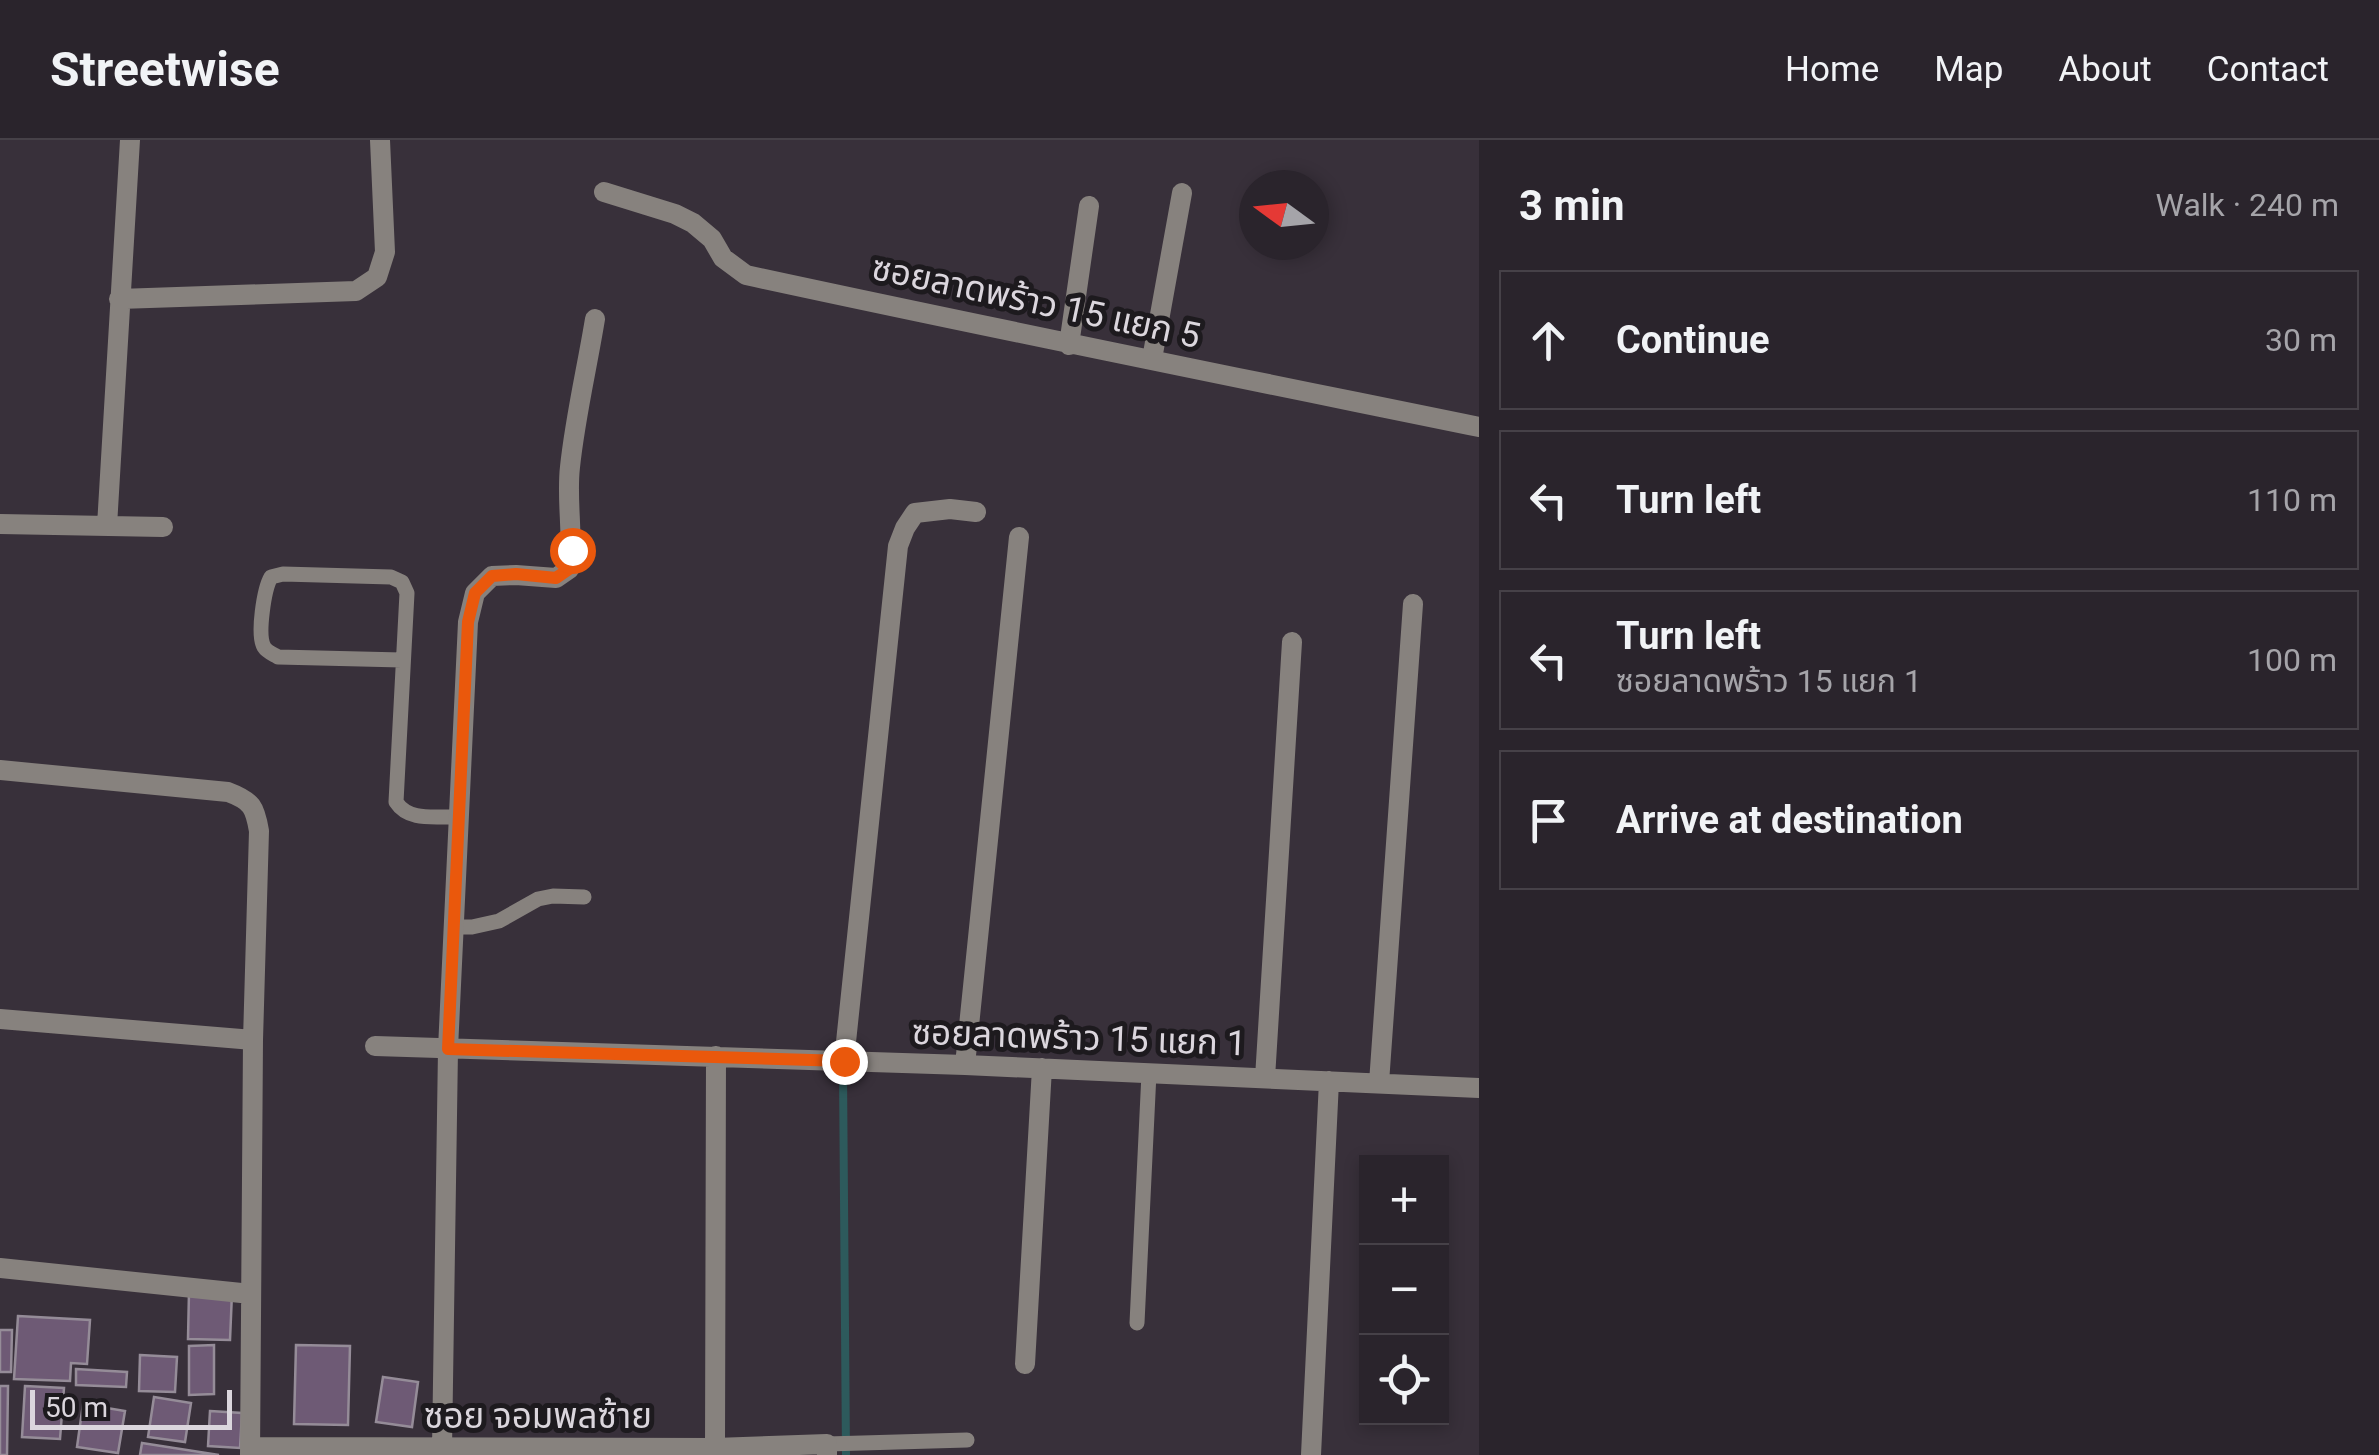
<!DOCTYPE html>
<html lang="en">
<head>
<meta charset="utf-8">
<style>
  :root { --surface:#2a242c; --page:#322c34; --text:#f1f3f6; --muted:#a5a4a9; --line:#464148 }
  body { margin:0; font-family:Roboto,"Noto Sans Thai",sans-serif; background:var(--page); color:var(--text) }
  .controls { position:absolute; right:30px; bottom:30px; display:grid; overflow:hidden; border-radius:0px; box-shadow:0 5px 15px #0003 }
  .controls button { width:90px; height:90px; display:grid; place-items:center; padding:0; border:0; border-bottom:2px solid var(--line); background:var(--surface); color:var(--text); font:50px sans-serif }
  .compass { position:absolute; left:1239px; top:30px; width:90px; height:90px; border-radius:50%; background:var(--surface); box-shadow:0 5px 15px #0003; rotate:285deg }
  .scale { position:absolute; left:30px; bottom:25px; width:202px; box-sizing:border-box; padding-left:10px; border:5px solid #dbd6dd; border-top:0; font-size:28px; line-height:35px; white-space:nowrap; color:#dbd6dd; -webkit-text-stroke:8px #1d1a1e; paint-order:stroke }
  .stop { position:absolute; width:30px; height:30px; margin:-22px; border:8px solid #ea580c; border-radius:50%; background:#fff }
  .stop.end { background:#ea580c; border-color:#fff; box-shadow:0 2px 10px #0008 }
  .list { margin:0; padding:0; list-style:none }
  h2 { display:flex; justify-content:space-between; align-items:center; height:130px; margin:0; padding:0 40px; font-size:42px }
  h2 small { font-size:32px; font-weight:400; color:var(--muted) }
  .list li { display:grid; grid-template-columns:65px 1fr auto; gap:30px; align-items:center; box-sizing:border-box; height:140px; margin:0 20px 20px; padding:0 20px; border:2px solid var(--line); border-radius:0px }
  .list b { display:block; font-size:38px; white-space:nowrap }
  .list p { margin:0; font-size:32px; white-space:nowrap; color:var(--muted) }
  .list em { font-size:32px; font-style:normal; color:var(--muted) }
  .icon { flex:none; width:55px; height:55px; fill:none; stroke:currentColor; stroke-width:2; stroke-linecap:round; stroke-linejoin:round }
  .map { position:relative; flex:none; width:1479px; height:1315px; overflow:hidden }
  header { display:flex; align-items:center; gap:60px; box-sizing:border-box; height:140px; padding:0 50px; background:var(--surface); border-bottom:2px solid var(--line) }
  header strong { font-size:48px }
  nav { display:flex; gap:55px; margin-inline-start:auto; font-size:35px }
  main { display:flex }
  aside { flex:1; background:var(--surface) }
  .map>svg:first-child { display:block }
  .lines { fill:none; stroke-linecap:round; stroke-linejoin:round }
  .stream { stroke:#2d5a5c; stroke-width:8 }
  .building { fill:#6e5a75; stroke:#958c98; stroke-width:2.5 }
  .lane { stroke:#87827e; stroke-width:15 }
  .street { stroke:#87827e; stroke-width:20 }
  .route { stroke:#ea580c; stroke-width:12 }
  .labels { text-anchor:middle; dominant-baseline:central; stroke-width:10; stroke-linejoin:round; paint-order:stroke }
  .street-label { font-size:35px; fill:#dbd6dd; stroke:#1d1a1e }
</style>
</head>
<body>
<header>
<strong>Streetwise</strong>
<nav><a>Home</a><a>Map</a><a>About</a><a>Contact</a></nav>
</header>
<main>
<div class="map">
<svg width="1479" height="1315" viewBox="0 0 1479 1315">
  <rect width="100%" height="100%" fill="#38303a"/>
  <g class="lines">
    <path class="stream" d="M843 931 846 1315"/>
  </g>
  <path class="building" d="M189 1152 232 1153 230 1200 188 1199Z
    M18 1176 90 1180 87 1224 71 1223 70 1241 14 1239Z
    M0 1190H12L11 1232H0Z
    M214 1205V1254L189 1255V1206Z
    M296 1205 350 1206 348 1285 294 1284Z
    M140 1215 177 1217 175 1252 139 1251Z
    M76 1229 127 1232 126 1247 76 1245Z
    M383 1237 418 1242 412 1287 376 1282Z
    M0 1246H8L7 1315H0Z
    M25 1246 64 1248 60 1299 22 1297Z
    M154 1257 191 1263 185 1302 148 1297Z
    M83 1264 125 1271 118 1313 77 1307Z
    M210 1271 242 1273 240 1308 208 1306Z
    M142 1303 219 1315H140Z"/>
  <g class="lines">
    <path class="lane" d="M402 520 278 517C273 514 267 512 264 507 257 495 264 449 271 437L283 434 391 437 402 442 407 453 396 662C409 682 435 676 457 677
      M453 787H472L499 781 538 759 553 756 584 757
      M1137 1183 1149 933
      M827 1304 967 1300"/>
    <path class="street" d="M604 52 675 74 693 83 712 99 723 118 746 135C990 188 1234 237 1479 287
      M119 159 356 151 377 137 385 112 380 0
      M1069 205 1089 66
      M1152 219 1182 53
      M0 384 163 387
      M107 386 130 0
      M0 630 228 652C252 661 255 667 259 691L253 900
      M0 879 253 900 250 1315
      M375 906 965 925 1479 948
      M844 921 898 406 905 388 915 373 950 369 976 372
      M965 925 1019 397
      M1265 938 1292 502
      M1379 943 1413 464
      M0 1128 251 1154
      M1025 1224 1042 928
      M250 1307 715 1308 827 1304V1315
      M715 1308 716 916
      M442 1309 448 909 468 482 475 453 492 436 516 435 556 438 569 429C574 396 566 361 570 327 575 278 587 228 595 179
      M1311 1315 1329 941"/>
  </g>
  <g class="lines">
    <path class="route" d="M572 410 569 429 556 438 516 434 492 436 475 453 468 482 448 909 844 921"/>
  </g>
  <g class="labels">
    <g class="street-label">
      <text transform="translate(1036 162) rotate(12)">ซอยลาดพร้าว 15 แยก 5</text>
      <text transform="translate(1079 898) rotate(2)">ซอยลาดพร้าว 15 แยก 1</text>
      <text x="538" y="1276">ซอย จอมพลซ้าย</text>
    </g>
  </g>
</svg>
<div class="controls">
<button>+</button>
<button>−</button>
<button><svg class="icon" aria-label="locate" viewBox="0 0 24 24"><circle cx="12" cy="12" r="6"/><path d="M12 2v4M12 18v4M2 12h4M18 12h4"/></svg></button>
</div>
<svg class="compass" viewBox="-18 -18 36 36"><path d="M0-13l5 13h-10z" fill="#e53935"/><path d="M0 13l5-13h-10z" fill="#a5a4a9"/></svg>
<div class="scale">50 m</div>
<div class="stop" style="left:572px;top:410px"></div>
<div class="stop end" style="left:844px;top:921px"></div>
</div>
<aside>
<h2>3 min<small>Walk · 240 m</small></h2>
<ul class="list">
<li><svg class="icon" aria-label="ahead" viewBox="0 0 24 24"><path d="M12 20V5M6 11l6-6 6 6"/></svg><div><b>Continue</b></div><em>30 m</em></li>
<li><svg class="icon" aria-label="left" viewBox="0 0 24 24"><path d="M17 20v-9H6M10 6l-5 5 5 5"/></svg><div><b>Turn left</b></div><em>110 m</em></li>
<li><svg class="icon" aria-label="left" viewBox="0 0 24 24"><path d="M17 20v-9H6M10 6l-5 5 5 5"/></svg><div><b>Turn left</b><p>ซอยลาดพร้าว 15 แยก 1</p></div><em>100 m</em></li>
<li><svg class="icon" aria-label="arrive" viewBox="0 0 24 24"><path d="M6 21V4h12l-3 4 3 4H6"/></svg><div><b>Arrive at destination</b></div></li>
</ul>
</aside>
</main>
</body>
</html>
